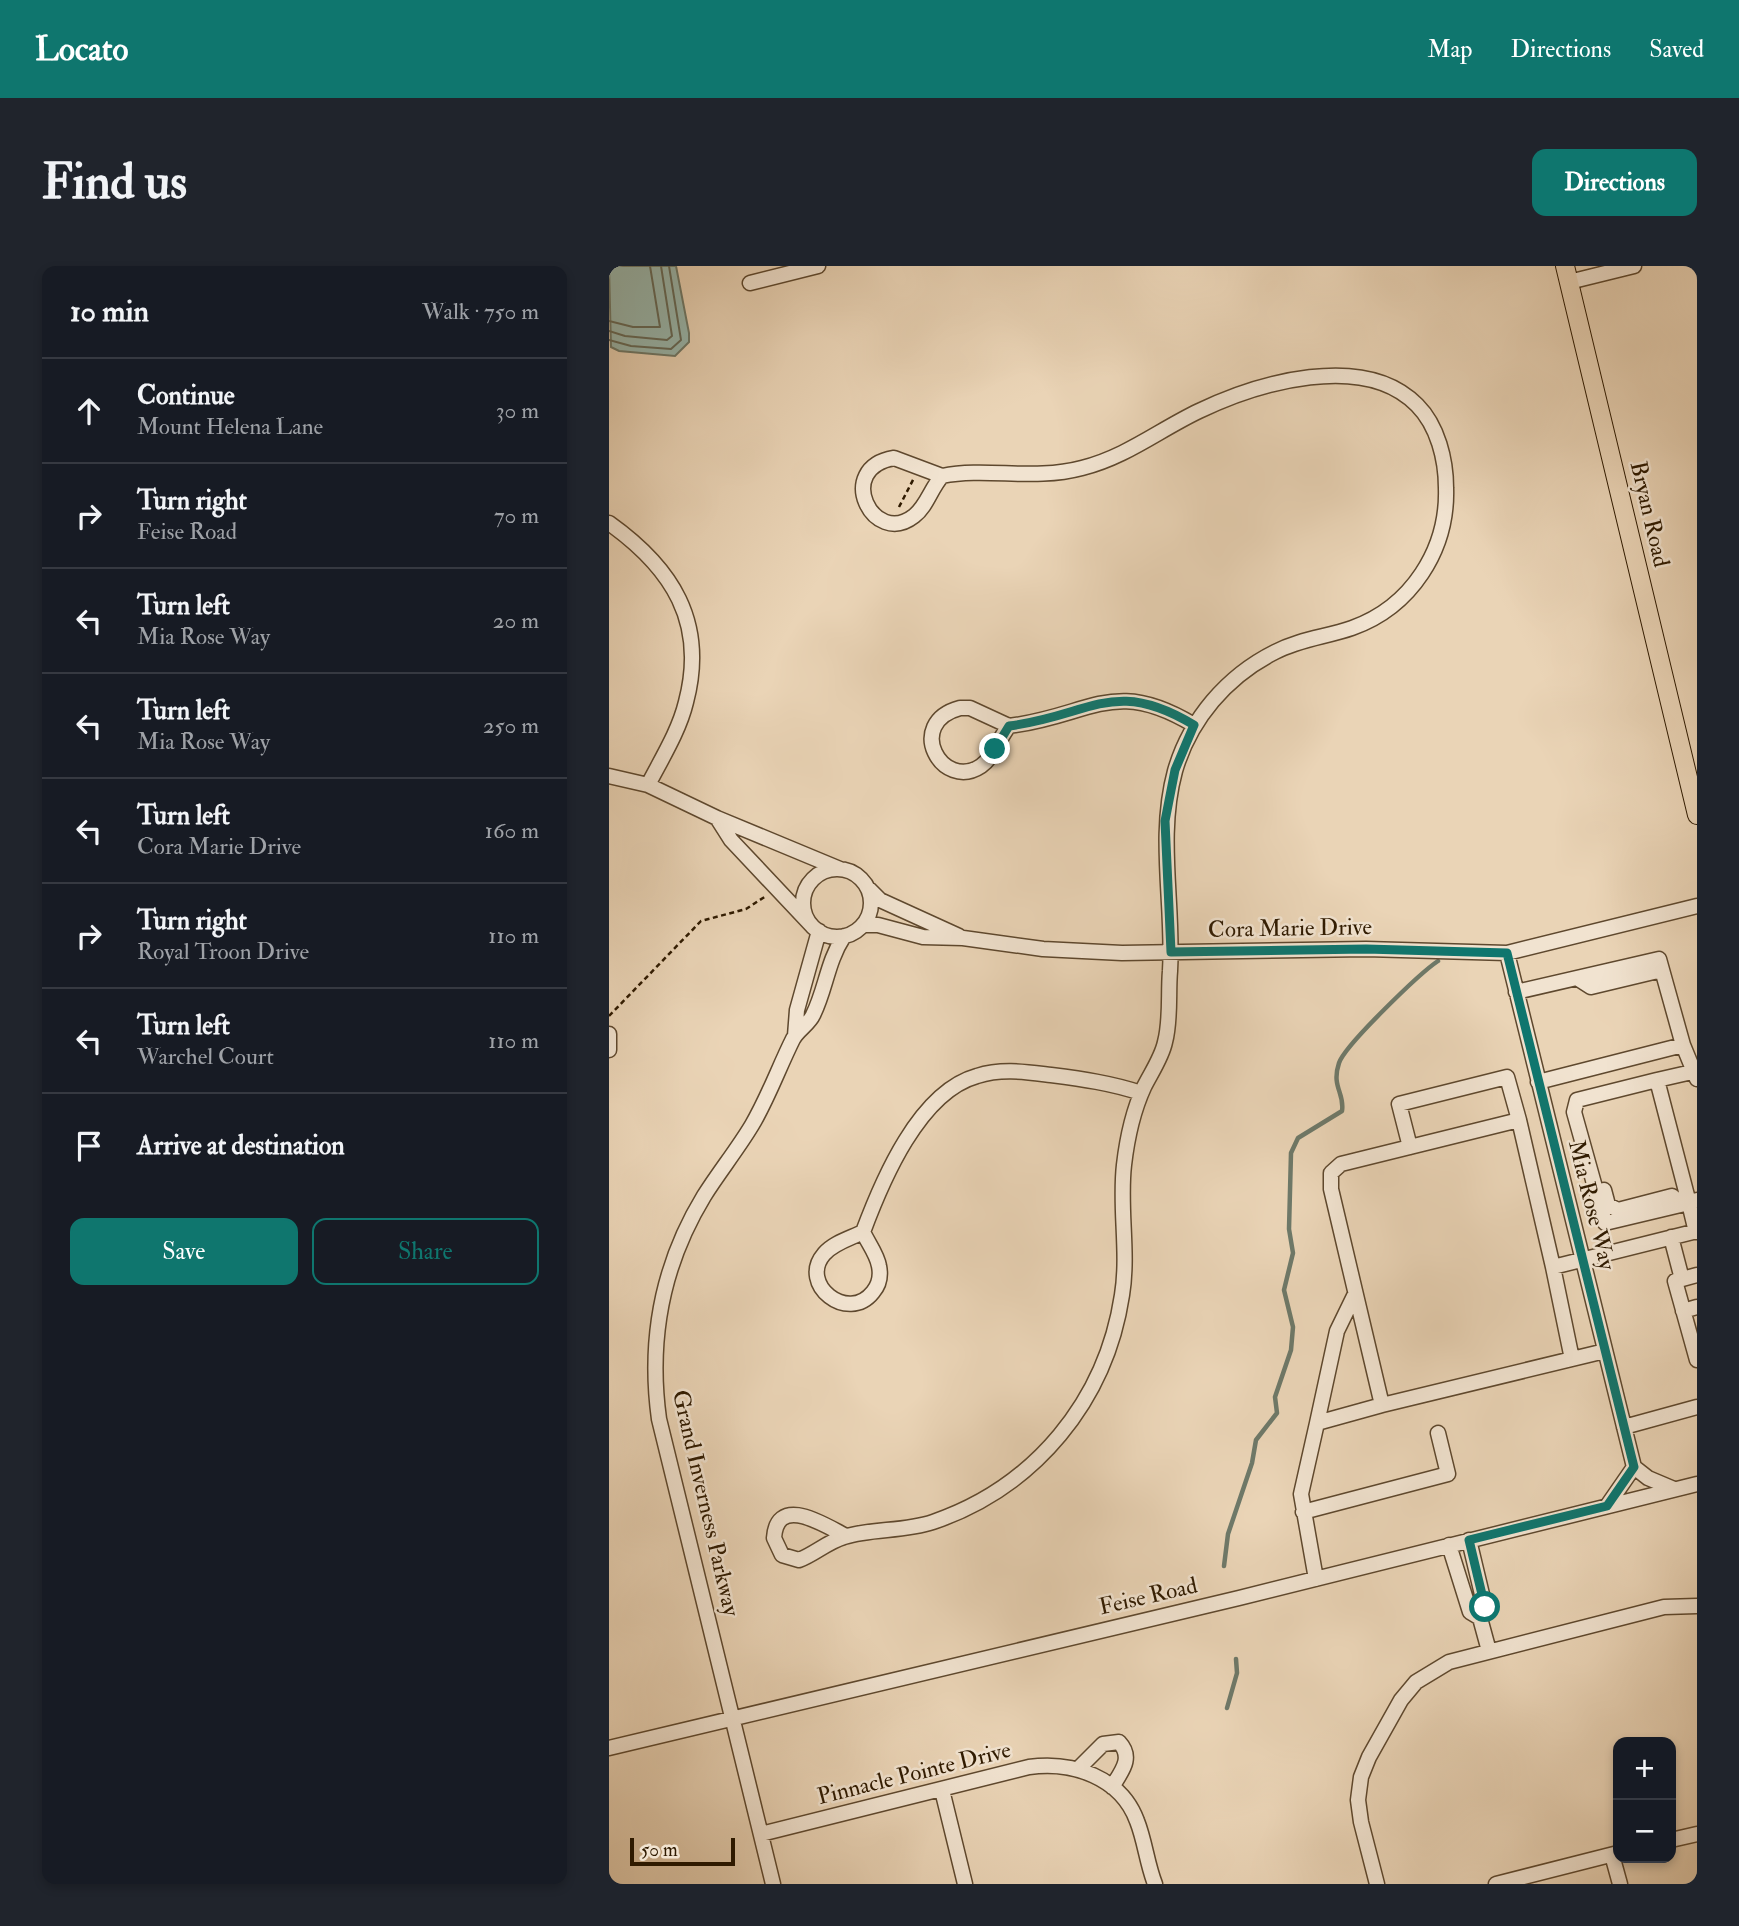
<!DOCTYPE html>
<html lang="en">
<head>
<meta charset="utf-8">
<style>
  :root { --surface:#171b24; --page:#20242c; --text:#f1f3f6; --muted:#9ea1a6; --line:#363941; --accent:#0f766e }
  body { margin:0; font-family:"IM FELL Double Pica",serif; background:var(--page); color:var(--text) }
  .controls { position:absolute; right:21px; bottom:21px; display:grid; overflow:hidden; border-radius:14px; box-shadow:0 4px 10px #0003 }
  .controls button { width:63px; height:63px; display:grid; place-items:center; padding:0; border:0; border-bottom:2px solid var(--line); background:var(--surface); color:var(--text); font:35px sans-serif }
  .scale { position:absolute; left:21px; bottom:18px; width:105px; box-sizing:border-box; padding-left:7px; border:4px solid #2f1a00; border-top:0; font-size:19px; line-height:24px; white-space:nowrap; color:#2f1a00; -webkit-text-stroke:5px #f1e3d0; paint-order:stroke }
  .stop { position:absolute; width:21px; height:21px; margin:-16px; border:5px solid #0f766e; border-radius:50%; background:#fff }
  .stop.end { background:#0f766e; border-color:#fff; box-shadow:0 2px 7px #0008 }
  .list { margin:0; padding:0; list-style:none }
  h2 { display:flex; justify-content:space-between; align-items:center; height:91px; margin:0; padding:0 28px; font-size:30px }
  h2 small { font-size:23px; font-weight:400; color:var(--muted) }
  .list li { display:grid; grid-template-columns:46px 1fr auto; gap:21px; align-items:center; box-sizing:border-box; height:105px; padding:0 28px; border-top:2px solid var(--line) }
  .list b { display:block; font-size:26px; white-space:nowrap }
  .list p { margin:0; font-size:23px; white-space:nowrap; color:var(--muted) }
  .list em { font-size:23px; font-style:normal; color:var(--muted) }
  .actions { display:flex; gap:14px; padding:21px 28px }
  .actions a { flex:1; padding:16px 0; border:2px solid var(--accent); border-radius:14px; text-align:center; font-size:24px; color:var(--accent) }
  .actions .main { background:var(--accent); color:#fff }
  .icon { flex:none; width:38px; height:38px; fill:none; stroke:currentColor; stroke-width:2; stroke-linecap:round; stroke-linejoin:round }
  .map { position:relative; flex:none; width:1088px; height:1618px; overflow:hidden; border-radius:14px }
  header { display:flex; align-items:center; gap:42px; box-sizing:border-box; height:98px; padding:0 35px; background:var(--accent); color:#fff }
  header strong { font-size:33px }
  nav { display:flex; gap:38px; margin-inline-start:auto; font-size:24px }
  .intro { display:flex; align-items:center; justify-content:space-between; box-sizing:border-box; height:168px; padding:0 42px }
  h1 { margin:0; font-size:49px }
  .button { padding:18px 32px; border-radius:14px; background:var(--accent); color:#fff; font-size:24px; font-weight:700 }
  main { display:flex; gap:42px; padding:0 42px }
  aside { flex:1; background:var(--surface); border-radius:14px; box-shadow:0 4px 10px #0003 }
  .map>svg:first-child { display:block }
  .water { fill:#98b8af; stroke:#6e7969; stroke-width:2 }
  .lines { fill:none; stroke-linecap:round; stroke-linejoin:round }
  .shore { stroke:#646958; stroke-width:2 }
  .stream { stroke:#6e7969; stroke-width:4.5 }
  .minor-casing { stroke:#5e482e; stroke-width:17 }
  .major-casing { stroke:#2f1a00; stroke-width:20 }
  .path { stroke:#2f1a00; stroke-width:2.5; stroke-dasharray:5 3.5; stroke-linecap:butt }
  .minor { stroke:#f1e3d0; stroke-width:14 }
  .major { stroke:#ead4b6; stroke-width:18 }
  .route { stroke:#0f766e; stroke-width:9 }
  .labels { text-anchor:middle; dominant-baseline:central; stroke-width:5; stroke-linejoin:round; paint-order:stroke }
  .street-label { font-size:23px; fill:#2f1a00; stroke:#f1e3d0 }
</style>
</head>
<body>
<header>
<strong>Locato</strong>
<nav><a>Map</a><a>Directions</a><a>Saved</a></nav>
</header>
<div class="intro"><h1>Find us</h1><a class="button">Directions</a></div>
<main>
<aside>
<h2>10 min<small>Walk · 750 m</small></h2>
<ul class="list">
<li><svg class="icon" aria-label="ahead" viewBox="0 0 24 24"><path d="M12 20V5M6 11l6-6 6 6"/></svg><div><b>Continue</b><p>Mount Helena Lane</p></div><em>30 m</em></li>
<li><svg class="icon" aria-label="right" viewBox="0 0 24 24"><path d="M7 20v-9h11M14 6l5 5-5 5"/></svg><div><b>Turn right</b><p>Feise Road</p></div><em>70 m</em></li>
<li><svg class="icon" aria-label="left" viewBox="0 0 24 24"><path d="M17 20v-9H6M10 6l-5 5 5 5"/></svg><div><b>Turn left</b><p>Mia Rose Way</p></div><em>20 m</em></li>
<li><svg class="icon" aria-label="left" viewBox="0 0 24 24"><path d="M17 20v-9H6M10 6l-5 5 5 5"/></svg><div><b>Turn left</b><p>Mia Rose Way</p></div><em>250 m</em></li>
<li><svg class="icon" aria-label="left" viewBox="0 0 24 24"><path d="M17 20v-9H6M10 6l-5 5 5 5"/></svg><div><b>Turn left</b><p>Cora Marie Drive</p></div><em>160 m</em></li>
<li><svg class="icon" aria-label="right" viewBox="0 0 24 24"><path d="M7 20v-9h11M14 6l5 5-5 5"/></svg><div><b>Turn right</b><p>Royal Troon Drive</p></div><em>110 m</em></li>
<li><svg class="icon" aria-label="left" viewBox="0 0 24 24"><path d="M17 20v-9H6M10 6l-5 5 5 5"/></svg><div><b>Turn left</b><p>Warchel Court</p></div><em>110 m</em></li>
<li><svg class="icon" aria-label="arrive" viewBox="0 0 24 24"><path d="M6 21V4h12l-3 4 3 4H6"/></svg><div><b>Arrive at destination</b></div></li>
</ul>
<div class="actions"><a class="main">Save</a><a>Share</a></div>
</aside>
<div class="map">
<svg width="1088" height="1618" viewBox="0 0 1088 1618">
  <rect width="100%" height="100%" fill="#ead4b6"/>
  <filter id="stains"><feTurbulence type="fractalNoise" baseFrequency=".00286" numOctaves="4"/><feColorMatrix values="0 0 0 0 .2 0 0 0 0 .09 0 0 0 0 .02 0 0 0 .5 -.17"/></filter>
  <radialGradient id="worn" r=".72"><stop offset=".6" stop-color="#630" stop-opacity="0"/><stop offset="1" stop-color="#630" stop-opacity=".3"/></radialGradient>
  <path class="water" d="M0 0H67L80 67V76L66 90 10 85 2 81Z"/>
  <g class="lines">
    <path class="shore" d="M0 55 24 61H51L41 0
      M0 65 16 70 58 74 63 70 52 0
      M0 74 22 80 62 83 72 74 60 0"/>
    <path class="stream" d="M615 1300 619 1268 643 1197 647 1174 668 1147 666 1131 682 1084 684 1061 675 1024 684 987 680 963 682 887 689 872 733 845C736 827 722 821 730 797 736 779 811 707 829 695
      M618 1442 628 1407 627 1393"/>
    <g class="minor-casing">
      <path id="minor" d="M960 16 1025 0
        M141 17 209 0
        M285 192 333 210C322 222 318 240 305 250 264 282 225 202 285 192Z
        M0 257C63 302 98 356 77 436 70 465 53 492 39 519
        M351 442H361L400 460C390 472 385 491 372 500 333 526 295 457 351 442Z
        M400 460C482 450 504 410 585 459
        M0 510 39 519 108 552
        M194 637a34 34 0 1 1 68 0a34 34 0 1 1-68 0Z
        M260 623 271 634 350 670
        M254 659H269L314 671 354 672 434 683 513 687 757 683 898 687 1088 640
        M204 661 122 574 108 552 231 603
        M898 687 1025 1201 1039 1212 1065 1223
        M968 712 982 721 1053 704
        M907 726 1050 693 1074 779 929 816
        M0 768V784
        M186 770 188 744 210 665
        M1074 779 1088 813
        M1083 806 1048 814 1080 937 1088 934
        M1048 814 968 834 965 846 996 957 1080 937 1087 966
        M801 881 790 838 898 811 910 854
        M995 924 999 939 1009 944 1063 930 1073 938
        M254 966C273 915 310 826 368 810 393 802 417 806 442 809 473 813 502 817 532 827
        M254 966C259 977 268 988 270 1000 272 1010 270 1019 264 1026 239 1058 189 1018 215 988 224 977 242 972 254 966Z
        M1062 971 1073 1013
        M944 1001 963 1093
        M1088 1009 1066 1015 1088 1094
        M746 1028 728 1065 708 1157 773 1139
        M1074 1045 1088 1041
        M996 1085 773 1139 722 923V907L732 898 910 854 944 1001 1088 965
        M1015 1161 1088 1141
        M998 1240 1025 1201
        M694 1246 839 1208 829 1167
        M237 1270C217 1260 168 1227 165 1272L173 1289 190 1294C206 1288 218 1276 235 1271 263 1262 295 1266 324 1256 426 1221 497 1135 513 1029 520 986 510 942 515 899 518 873 524 845 535 821 542 807 553 791 556 776 562 754 559 727 561 705 565 639 548 571 566 505 581 453 618 410 666 386 691 373 717 371 743 362 802 341 839 284 837 222 837 194 829 160 808 139 755 85 648 117 590 145 550 164 517 191 473 202 424 215 379 201 333 210
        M860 1274 876 1341 871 1352 880 1385
        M840 1279 861 1346 871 1352
        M707 1313 692 1228 708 1157
        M0 1482 630 1332 1088 1218
        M469 1503 494 1478 510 1476C525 1492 512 1506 503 1521
        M333 1524 356 1618
        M152 1568 420 1501C463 1495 512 1511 528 1555 536 1575 538 1598 546 1618
        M1062 1574 1088 1568
        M1003 1589 1011 1618
        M164 1618 50 1153C39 1073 53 999 95 930 110 906 128 884 143 859 159 832 170 801 184 773 189 764 200 758 204 749 217 723 218 696 235 670
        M768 1618 752 1556 749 1534 752 1511 760 1491 792 1434 807 1416 840 1396 1055 1341 1088 1340
        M887 1618 1009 1587"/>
    </g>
    <g class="major-casing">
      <path id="major" d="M956 0 1088 549"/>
    </g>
    <path class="path" d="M290 241 305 212
      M0 750 92 655 137 643 157 630"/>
    <use href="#minor" class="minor"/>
    <use href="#major" class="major"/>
  </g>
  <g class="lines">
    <path class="route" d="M386 483 400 460C482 450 504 410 585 459L566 504 556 555 562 686 757 683 898 687 1025 1201 998 1240 860 1274 876 1341"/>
  </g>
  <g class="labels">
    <g class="street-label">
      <text transform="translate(1041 248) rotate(77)">Bryan Road</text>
      <text transform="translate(681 662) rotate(-1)">Cora Marie Drive</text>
      <text transform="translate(983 939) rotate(76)">Mia Rose Way</text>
      <text transform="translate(97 1237) rotate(77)">Grand Inverness Parkway</text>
      <text transform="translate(539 1330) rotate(-13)">Feise Road</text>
      <text transform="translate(305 1507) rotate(-14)">Pinnacle Pointe Drive</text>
    </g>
  </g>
  <rect width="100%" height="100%" filter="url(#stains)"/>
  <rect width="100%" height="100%" fill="url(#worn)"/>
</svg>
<div class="controls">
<button>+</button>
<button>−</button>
</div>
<div class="scale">50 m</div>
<div class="stop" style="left:876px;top:1341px"></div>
<div class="stop end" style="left:386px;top:483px"></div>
</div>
</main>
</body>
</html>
